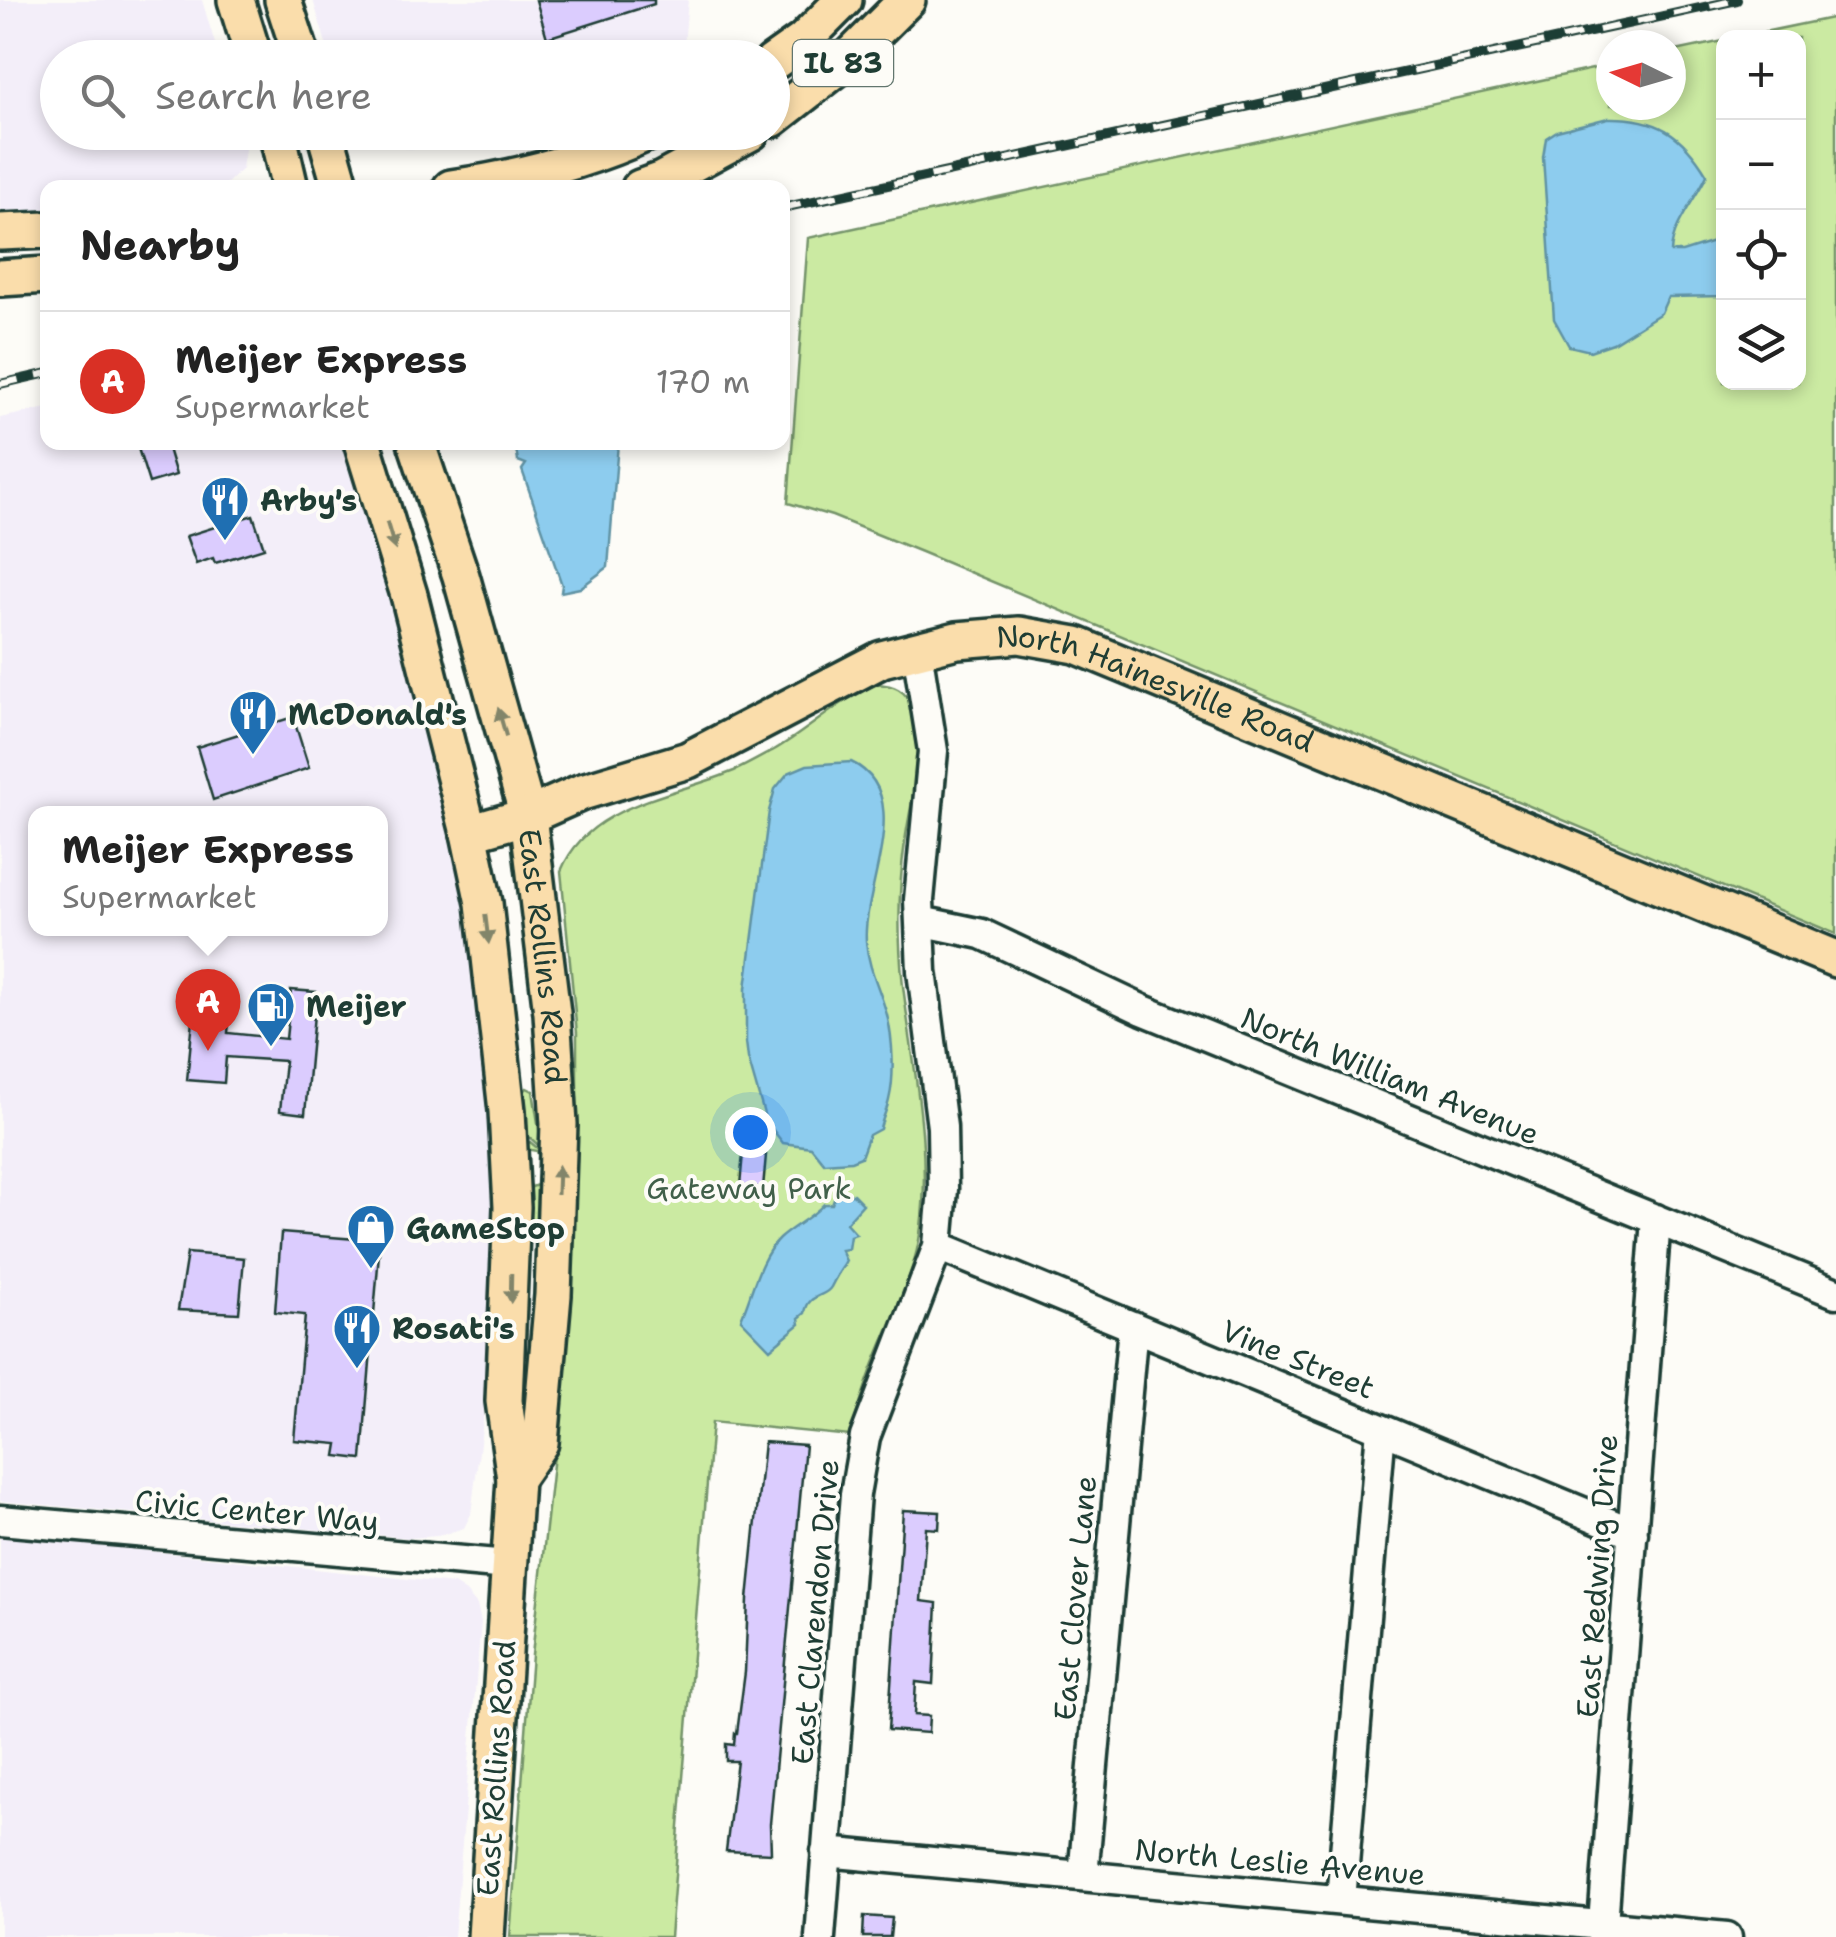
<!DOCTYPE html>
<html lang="en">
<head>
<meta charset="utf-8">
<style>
  :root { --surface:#fff; --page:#f2f2f2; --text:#222; --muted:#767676; --line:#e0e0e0; --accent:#d93025 }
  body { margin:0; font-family:"Shantell Sans",sans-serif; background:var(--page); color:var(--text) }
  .controls { position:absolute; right:30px; top:30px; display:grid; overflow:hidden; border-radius:20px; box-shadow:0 5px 15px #0003 }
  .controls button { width:90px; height:90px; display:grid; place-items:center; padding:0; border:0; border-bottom:2px solid var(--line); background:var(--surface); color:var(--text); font:50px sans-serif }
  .compass { position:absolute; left:1596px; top:30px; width:90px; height:90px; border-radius:50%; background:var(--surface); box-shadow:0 5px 15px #0003; rotate:275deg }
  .you { position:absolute; left:750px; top:1132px; width:35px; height:35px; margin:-25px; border:8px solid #fff; border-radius:50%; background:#1a73e8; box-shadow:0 0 0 15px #1a73e833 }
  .badge { display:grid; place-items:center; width:65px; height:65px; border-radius:50%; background:var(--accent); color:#fff; font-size:32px; font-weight:700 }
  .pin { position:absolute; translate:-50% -82px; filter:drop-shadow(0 2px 5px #0008) }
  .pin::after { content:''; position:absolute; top:52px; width:35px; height:30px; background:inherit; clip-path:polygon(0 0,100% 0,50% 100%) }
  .popup { position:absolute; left:28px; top:806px; width:360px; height:130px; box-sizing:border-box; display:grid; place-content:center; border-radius:20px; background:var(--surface); filter:drop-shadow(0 2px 8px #0005); font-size:32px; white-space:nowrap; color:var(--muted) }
  .popup b { font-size:38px; color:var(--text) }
  .popup::after { content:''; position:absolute; left:50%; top:100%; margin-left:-20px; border:20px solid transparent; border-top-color:var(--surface) }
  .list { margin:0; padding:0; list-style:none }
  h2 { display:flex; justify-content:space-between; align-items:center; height:130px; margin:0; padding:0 40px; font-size:42px }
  h2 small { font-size:32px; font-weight:400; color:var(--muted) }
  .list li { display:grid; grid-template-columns:65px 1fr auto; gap:30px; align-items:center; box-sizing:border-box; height:140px; padding:0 40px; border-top:2px solid var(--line) }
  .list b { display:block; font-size:38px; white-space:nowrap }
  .list p { margin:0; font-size:32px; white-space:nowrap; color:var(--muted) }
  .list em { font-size:32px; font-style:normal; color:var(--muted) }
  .icon { flex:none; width:55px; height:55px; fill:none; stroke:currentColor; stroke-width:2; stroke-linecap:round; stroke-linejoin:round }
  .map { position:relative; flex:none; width:1836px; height:1937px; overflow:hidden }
  .search { position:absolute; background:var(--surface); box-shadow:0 5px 15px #0003; left:40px; top:40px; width:750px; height:110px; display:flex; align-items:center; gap:25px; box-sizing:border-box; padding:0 35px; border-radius:55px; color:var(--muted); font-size:38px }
  .panel { position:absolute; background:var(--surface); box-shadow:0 5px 15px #0003; left:40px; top:180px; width:750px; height:270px; border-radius:20px }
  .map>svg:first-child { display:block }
  .built { fill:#f3eef9; fill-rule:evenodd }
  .green { fill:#cbeaa2; stroke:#75946b; stroke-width:2.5 }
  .water { fill:#8dccee; stroke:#6193a4; stroke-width:2.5 }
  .building { fill:#dbccfe; stroke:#1f3d34; stroke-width:2.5 }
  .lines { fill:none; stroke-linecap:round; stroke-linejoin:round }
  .minor-casing { stroke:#1f3d34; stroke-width:35 }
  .major-casing { stroke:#1f3d34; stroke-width:42 }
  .minor { stroke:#fdfcf7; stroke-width:28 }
  .major { stroke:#faddab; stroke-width:35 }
  .rail-casing { stroke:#1f3d34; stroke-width:10 }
  .rail { stroke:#fdfcf7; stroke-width:6; stroke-dasharray:19; stroke-linecap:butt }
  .oneway { fill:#82856a }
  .labels { text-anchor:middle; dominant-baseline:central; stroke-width:8; stroke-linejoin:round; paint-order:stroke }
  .shield { fill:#fdfcf7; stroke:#62766e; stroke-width:2.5 }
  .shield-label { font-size:28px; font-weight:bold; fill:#1f3d34 }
  .poi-label { font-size:30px; font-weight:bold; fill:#1f3d34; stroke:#fdfcf7; text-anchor:start }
  .street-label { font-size:30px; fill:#1f3d34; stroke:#fdfcf7 }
  .park-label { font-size:30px; fill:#41604a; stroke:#fdfcf7 }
</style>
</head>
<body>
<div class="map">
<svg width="1836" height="1937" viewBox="0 0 1836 1937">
  <rect width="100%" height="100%" fill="#fdfcf7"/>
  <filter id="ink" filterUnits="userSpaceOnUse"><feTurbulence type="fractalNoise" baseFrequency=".01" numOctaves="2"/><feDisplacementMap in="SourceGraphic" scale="20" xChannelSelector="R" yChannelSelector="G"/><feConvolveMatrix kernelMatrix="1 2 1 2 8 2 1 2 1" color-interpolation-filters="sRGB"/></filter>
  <g filter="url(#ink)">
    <path class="built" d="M0 0H202L219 57 58 58V132L241 133 245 149 242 169 222 188H48L47 213 0 215Z
      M313 0H688L683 58 330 57Z
      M377 132H510V133L409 149 381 140 375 135Z
      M47 408 48 442 355 443 482 934 501 1280 471 1514 464 1528 438 1536 410 1538 0 1501V418ZM36 814H380V928H36Z
      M0 1535 454 1584 466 1592 477 1605 481 1622 454 1937H0Z"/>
    <path class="green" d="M1836 17V934L921 552 832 516 788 503 808 238 1611 65V105H1671V52L1723 41 1724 382H1798V38L1740 37Z
      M877 684C894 685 906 690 912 707 927 751 911 798 905 842 898 889 898 939 903 986 913 1066 931 1146 921 1227 916 1272 893 1316 877 1356 866 1382 858 1409 850 1436L712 1422 670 1937H510L532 1655 559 1410 577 1147V1033L561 871C588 804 674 796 734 771 747 765 761 757 774 750 810 729 839 700 877 684Z
      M527 1088 533 1091 541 1142 538 1145 525 1133 521 1095Z
      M530 1142 541 1151 540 1243 531 1240 528 1245 527 1181 532 1187 537 1185 540 1162 537 1151 525 1149V1145Z"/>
    <path class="water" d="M1608 118C1656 117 1682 133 1707 175 1696 199 1672 225 1671 252H1682L1723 239V296L1668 297 1661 313 1613 343 1590 351 1569 346 1554 319 1543 157 1546 138 1557 131Z
      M515 443H618L608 567 580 588 561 592 562 585 522 470 526 464 518 461Z
      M851 762C917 793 862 889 866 941 868 968 880 989 887 1015 893 1039 895 1076 889 1100 887 1110 882 1119 880 1129L869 1135 861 1157 851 1161 824 1163 811 1147 783 1143 766 1121 748 1058 746 1042V988L769 811 775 789 788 773 807 765Z
      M853 1194 863 1204 846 1223 856 1234 850 1236 848 1249 841 1250 846 1261 844 1265C838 1273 835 1279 831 1287 825 1298 808 1293 805 1313L799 1318 800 1324 770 1349 741 1319C752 1294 759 1258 779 1239 793 1226 810 1219 824 1204H832L835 1196Z"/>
    <path class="building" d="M536 0H654V4L547 38Z
      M136 442H166L176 475 149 483Z
      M253 515 264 548 222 561 215 563 213 558 196 564 186 536Z
      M293 717 309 768 213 800 197 747Z
      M291 990 316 992 305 1114 280 1111 285 1061 226 1057 224 1083 187 1080 193 1020 229 1023 228 1033 286 1039Z
      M743 1153 766 1155 763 1188 740 1186Z
      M281 1233 380 1241 362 1459 336 1456 338 1444 294 1440 305 1315 275 1312Z
      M187 1253 244 1258 239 1313 178 1310Z
      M764 1442 805 1445 770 1824 771 1853 726 1851 737 1761H726V1744L734 1745 735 1733H737L745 1672 748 1599Z
      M903 1510 940 1512 939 1529 926 1528 921 1601 937 1603 933 1684 916 1682 914 1715 929 1716 928 1733 888 1730Z
      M864 1916 892 1918 890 1937H863Z"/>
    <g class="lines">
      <g class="minor-casing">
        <path id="minor" d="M920 921 982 934 1143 1010 1836 1293
          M938 1246 1633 1533
          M0 1520 508 1565
          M826 1852 1727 1937
          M1083 1876 1133 1326
          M1341 1900 1381 1429
          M820 1937 855 1494 865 1437 938 1246 943 1189 942 1127 922 971 919 900 933 751 917 650
          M1602 1937 1656 1219"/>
      </g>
      <g class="major-casing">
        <g id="major">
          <path d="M236 0 254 58"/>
          <path d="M283 0 302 58"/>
          <path d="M772 63 803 41 844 0"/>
          <path d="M772 119 847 60 907 0"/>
          <path d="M277 132 290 188"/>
          <path d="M325 132 341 188"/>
          <path d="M451 188C520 178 586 161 649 132"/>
          <path d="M640 188 662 180 751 132"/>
          <path d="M0 232 48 230"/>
          <path d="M0 278 48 275"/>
          <path d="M362 442 409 595 469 833 484 903 507 1111 512 1207 504 1401 515 1479 486 1937"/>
          <path id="s1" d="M416 442 461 576 528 816 552 1013 559 1124 553 1295 540 1443 515 1479"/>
          <path id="s2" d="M469 833 528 816 582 792 688 760 882 659 957 640 1019 635 1076 645 1836 959"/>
        </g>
      </g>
      <use href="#minor" class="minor"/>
      <use href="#major" class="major"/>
      <g class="rail-casing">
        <path id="rail" d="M782 208 1737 0
          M0 384 48 373"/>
      </g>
      <use href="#rail" class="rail"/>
    </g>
    <defs><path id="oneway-solid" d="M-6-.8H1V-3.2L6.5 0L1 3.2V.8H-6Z" transform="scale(2.5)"/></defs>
    <g class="oneway">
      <use href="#oneway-solid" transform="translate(391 536) rotate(73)"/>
      <use href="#oneway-solid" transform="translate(502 722) rotate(-106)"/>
      <use href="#oneway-solid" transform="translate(487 929) rotate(83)"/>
      <use href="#oneway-solid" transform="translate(558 1180) rotate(-88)"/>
      <use href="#oneway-solid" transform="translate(511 1288) rotate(91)"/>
    </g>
  </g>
  <defs>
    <g id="restaurant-pin" transform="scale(2.5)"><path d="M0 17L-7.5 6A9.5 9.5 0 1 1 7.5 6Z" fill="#1f6fb2" stroke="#fdfcf7"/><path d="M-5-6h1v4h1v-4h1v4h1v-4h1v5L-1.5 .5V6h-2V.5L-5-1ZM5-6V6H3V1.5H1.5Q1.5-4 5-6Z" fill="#fff"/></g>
    <g id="fuel-pin" transform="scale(2.5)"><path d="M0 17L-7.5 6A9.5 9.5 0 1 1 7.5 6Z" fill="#1f6fb2" stroke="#fdfcf7"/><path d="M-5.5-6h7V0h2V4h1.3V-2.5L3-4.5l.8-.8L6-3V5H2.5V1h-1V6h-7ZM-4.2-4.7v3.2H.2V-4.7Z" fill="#fff"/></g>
    <g id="shop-pin" transform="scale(2.5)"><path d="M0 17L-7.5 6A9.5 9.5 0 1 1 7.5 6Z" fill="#1f6fb2" stroke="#fdfcf7"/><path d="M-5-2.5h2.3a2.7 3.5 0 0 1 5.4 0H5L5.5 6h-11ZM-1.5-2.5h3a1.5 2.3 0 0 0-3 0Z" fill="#fff"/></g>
  </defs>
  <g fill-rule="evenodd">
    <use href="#restaurant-pin" x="225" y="500"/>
    <use href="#restaurant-pin" x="253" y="714"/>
    <use href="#fuel-pin" x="271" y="1006"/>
    <use href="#shop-pin" x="371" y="1228"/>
    <use href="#restaurant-pin" x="357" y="1328"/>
  </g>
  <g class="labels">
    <rect class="shield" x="793" y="40" width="100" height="46" rx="8"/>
    <g class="shield-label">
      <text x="843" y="63">IL 83</text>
    </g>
    <g class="poi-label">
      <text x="260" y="500">Arby's</text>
      <text x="288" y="714">McDonald's</text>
      <text x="306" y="1006">Meijer</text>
      <text x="406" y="1228">GameStop</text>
      <text x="392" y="1328">Rosati's</text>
    </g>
    <g class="street-label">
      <text stroke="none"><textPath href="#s2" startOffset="735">North Hainesville Road</textPath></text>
      <text stroke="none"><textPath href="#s1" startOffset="532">East Rollins Road</textPath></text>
      <text transform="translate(1390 1076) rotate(22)">North William Avenue</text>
      <text transform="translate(1298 1359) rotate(22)">Vine Street</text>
      <text transform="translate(257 1511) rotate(5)">Civic Center Way</text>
      <text transform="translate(1597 1576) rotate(-86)">East Redwing Drive</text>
      <text transform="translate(1075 1598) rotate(-85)">East Clover Lane</text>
      <text transform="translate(815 1612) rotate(-85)">East Clarendon Drive</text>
      <text transform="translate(496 1768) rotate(-86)">East Rollins Road</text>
      <text transform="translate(1280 1862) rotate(5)">North Leslie Avenue</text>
    </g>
    <g class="park-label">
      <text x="749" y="1188">Gateway Park</text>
    </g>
  </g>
</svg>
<div class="controls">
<button>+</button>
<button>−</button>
<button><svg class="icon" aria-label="locate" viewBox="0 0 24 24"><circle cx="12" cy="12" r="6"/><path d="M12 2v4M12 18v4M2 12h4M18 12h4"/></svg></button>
<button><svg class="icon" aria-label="layers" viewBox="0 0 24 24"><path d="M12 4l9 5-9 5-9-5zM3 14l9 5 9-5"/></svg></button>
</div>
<svg class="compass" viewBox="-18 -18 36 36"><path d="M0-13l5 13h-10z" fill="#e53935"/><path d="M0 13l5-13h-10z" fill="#767676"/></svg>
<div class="you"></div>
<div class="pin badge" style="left:208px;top:1051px">A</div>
<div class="popup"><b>Meijer Express</b>Supermarket</div>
<div class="search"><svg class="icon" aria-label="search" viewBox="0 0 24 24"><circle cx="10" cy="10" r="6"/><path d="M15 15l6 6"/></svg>Search here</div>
<section class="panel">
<h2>Nearby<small></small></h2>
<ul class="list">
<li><span class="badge">A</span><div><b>Meijer Express</b><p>Supermarket</p></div><em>170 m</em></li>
</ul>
</section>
</div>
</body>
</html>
